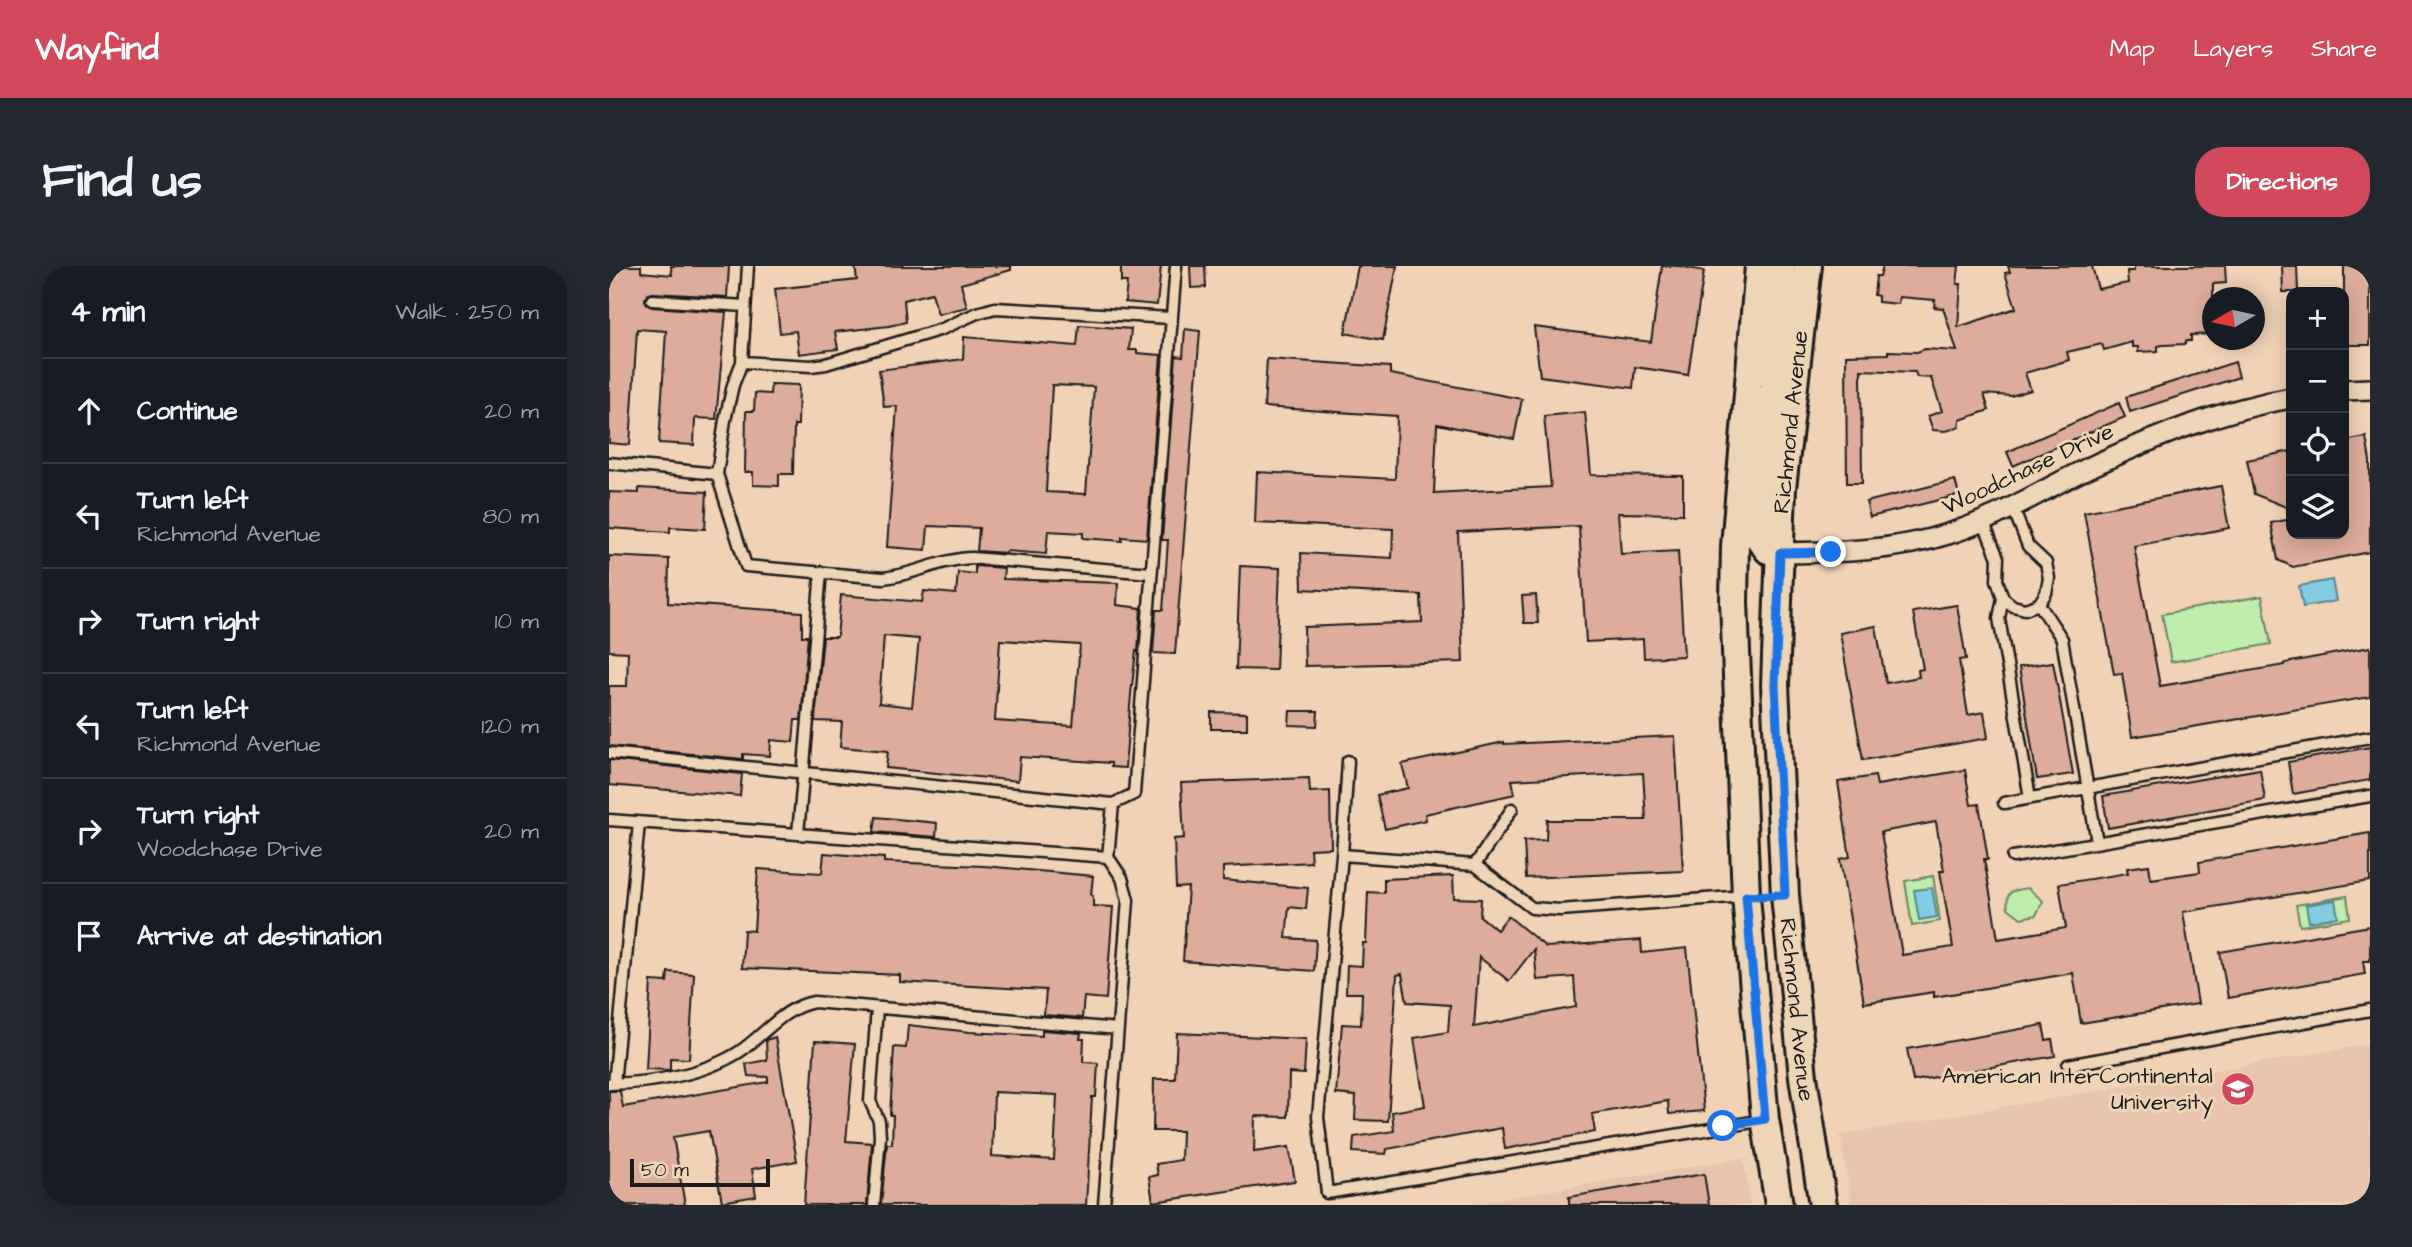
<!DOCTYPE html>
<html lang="en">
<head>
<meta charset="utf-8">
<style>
  :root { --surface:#171b24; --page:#242831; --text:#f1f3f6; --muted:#9ea1a6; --line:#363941; --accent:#d1495b }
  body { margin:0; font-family:"Architects Daughter",sans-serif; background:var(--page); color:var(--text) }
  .controls { position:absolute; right:21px; top:21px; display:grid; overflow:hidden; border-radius:14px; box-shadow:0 4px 18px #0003 }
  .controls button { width:63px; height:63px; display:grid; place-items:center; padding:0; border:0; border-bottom:2px solid var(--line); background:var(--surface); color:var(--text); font:35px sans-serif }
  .compass { position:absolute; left:1593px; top:21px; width:63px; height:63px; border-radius:50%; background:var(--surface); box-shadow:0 4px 18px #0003; rotate:261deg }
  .scale { position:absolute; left:21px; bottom:18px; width:140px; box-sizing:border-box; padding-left:7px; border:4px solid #1c1c1c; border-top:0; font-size:19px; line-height:24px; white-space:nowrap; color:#1c1c1c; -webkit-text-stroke:5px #eed5b6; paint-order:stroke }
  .stop { position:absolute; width:21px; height:21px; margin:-16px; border:5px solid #1a73e8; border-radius:50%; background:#fff }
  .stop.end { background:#1a73e8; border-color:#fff; box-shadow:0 2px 7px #0008 }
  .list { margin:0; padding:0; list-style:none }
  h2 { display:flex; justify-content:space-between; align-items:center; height:91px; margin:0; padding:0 28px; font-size:30px }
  h2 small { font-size:23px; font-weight:400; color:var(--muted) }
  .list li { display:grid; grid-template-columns:46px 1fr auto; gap:21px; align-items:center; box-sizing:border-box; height:105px; padding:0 28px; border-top:2px solid var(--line) }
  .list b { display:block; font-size:26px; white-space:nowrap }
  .list p { margin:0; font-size:23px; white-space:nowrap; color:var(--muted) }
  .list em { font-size:23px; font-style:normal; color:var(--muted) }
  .icon { flex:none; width:38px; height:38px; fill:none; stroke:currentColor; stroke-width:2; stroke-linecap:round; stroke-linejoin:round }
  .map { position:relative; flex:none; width:1761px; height:939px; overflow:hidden; border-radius:28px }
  header { display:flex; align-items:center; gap:42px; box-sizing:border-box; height:98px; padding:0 35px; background:var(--accent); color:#fff }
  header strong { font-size:33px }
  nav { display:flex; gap:38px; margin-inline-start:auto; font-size:24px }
  .intro { display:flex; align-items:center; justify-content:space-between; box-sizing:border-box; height:168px; padding:0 42px }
  h1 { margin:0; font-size:49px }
  .button { padding:18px 32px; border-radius:28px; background:var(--accent); color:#fff; font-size:24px; font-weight:700 }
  main { display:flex; gap:42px; padding:0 42px }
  aside { flex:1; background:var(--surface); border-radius:28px; box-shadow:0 4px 18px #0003 }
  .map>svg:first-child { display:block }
  .built { fill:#e7c4aa }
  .green { fill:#bfedab; stroke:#6e8464; stroke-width:2 }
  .water { fill:#82cde2; stroke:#598693; stroke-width:2 }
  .building { fill:#ddac9b; stroke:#1c1c1c; stroke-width:2; fill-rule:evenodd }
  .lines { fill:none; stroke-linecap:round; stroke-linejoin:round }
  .lane-casing { stroke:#1c1c1c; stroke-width:15 }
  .street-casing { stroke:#1c1c1c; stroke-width:24 }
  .secondary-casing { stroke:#1c1c1c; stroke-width:32 }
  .lane { stroke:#eed5b6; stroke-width:10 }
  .street { stroke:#eed5b6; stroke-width:19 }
  .secondary { stroke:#eed5b6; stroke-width:26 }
  .route { stroke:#1a73e8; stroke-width:9 }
  .labels { text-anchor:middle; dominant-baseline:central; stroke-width:6; stroke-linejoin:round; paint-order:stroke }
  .street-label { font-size:23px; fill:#1c1c1c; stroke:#eed5b6 }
  .poi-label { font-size:23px; fill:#1c1c1c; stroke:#eed5b6; text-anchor:end }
</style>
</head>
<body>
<header>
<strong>Wayfind</strong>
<nav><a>Map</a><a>Layers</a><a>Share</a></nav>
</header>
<div class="intro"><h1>Find us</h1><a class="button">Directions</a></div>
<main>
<aside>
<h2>4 min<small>Walk · 250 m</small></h2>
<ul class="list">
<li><svg class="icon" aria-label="ahead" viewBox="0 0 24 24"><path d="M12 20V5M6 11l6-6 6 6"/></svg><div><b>Continue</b></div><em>20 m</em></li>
<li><svg class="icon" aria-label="left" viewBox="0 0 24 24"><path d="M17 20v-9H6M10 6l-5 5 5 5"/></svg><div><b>Turn left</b><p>Richmond Avenue</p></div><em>80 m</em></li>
<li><svg class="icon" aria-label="right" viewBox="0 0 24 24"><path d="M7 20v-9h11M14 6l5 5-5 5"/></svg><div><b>Turn right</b></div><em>10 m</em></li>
<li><svg class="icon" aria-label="left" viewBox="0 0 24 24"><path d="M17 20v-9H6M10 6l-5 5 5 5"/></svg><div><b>Turn left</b><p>Richmond Avenue</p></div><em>120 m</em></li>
<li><svg class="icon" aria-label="right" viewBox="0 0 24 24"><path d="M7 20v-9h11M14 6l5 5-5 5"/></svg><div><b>Turn right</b><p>Woodchase Drive</p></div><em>20 m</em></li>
<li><svg class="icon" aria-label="arrive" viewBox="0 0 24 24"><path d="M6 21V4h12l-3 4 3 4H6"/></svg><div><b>Arrive at destination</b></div></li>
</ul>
</aside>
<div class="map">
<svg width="1761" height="939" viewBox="0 0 1761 939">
  <rect width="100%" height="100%" fill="#f1d2b5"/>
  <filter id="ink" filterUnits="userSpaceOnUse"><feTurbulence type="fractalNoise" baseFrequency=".0143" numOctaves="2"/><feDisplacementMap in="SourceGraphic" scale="14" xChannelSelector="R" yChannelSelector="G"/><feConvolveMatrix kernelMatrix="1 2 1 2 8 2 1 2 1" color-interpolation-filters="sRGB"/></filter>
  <g filter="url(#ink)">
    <path class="built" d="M1761 778V939H1243L1231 869Z
      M1134 892 1142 939H855Z"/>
    <path class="green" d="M1653 330 1662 378 1562 396 1553 348Z
      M1324 610 1331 655 1303 660 1296 615Z
      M1419 622 1434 635 1427 649 1412 652 1399 642C1396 625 1403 624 1419 622Z
      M1738 630 1741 652 1691 660 1687 639Z"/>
    <path class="water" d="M1723 314 1727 335 1694 341 1690 320Z
      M1323 622 1328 651 1310 654 1305 624Z
      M1726 634 1729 651 1700 656 1697 639Z"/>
    <path class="building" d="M0 0H32V6L63 9 62 0H120L118 31 43 27 39 28 36 33 37 38 43 41 117 46 107 153 86 152 85 179 50 177 57 65 28 63 21 179 0 177Z
      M246 0H402V4L352 18 358 41 329 48 323 27 295 34 297 56 280 60 226 66 229 83 190 88 187 65 171 67 166 23 248 14Z
      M512 0H552L548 39 516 36 518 16H512Z
      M581 0H596L597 21 582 22Z
      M749 0H788L774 74 736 67Z
      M1053 0H1070L1095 5 1079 109 1026 101 1024 122 931 110 925 61 1042 76Z
      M1274 0H1350L1348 18H1352L1349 61 1407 42 1396 7 1401 6 1399 0H1483L1489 23 1519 17 1518 5H1525V0H1616L1617 17 1604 18V68L1582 69V75H1577L1576 78 1554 79 1549 80V85L1529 86V81H1523V76L1495 84 1493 78 1458 86 1460 94 1416 107 1422 124 1402 130 1375 128 1380 144 1351 154 1350 161 1337 165 1324 164 1319 150 1333 145 1322 112 1308 111 1306 106 1252 104 1253 217H1238L1237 89 1279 88V85L1308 86 1316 83 1348 85 1334 42 1325 41 1326 34 1290 31 1289 38 1269 36V30L1265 29 1267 10H1271Z
      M1673 0H1688L1689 26H1674Z
      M1735 0H1761V79H1735Z
      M470 59 522 63 520 84H528V87L552 89 538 273 513 271V275L474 272V267L439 265 437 288 397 285V287L368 285 370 262 319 260 317 284 278 281 288 140 275 141 270 104 354 93 355 71 468 80ZM443 119 485 121 477 228 437 226Z
      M576 63 591 65 566 388 544 387 547 344H554L556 318 559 274H553L567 90 574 91Z
      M658 93 781 101V108L913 133 905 173 828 158 825 227 942 221 935 150 976 146 982 209 1074 210V248L1009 247 1012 288 1069 285 1075 390 1035 392 1034 373 977 376 970 260 849 266 854 396 696 400 695 361 813 356 812 329 693 323 692 287 783 292 784 263 646 257 648 206 786 213 788 150 655 141Z
      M1626 96 1630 111 1521 146 1517 131Z
      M162 118 190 119 189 159H185L184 208H170V220L144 219V206H136L137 145H145L146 127 161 128Z
      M1510 137 1516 151 1404 200 1398 186Z
      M1757 171 1761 195V286L1684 301 1669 294 1662 257 1682 253V268H1735V175Z
      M1682 185V243L1645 228 1638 194Z
      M1346 214 1350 229 1261 251 1257 236Z
      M1612 220 1620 262 1525 280 1551 420 1676 399V397L1761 381V431L1523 471 1513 407 1505 408 1475 246Z
      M30 222 98 226 96 263 61 261V266L0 262V226L30 227Z
      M0 290 60 293 59 337 193 346V370H199L192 454H186L184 476 162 474 161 490 134 488V493L0 480V420H18L19 386 0 385Z
      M366 300 395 302 394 313 509 317 508 339 532 342 529 386 527 385 522 428 516 502 502 501V497L411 491 409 515 277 502 279 485 231 481 233 456 206 455 214 371H228L232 329 313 336 315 325 347 328 349 306 366 308ZM275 370 310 373 303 441 270 437ZM391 374 471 379 464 460 386 455Z
      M631 300 671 302 667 404 627 403Z
      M927 329 929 357H915L913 330Z
      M1348 339 1357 393 1350 394 1359 449 1375 446 1379 472 1254 494 1231 367 1267 360 1277 417 1310 411 1309 404 1314 403 1304 346Z
      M1444 396 1464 508 1428 513 1410 401Z
      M681 445H709L708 460 680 459Z
      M602 446 638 447V463H602Z
      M1066 470 1074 605 917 612 915 575 937 574 938 554H1037L1034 507 903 514 906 528 816 548 817 554 776 563 768 529 799 522 793 498 895 476V478Z
      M1761 481V514L1684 528 1679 496Z
      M0 494 133 508 131 530 0 519Z
      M1651 503 1656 534 1499 562 1494 530Z
      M1356 504 1362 539 1370 538 1379 593H1375L1389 673 1457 662 1450 618 1519 607 1518 602 1540 599 1542 613 1591 606 1590 596 1761 567V615L1574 646 1589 738 1472 757 1464 707 1325 731V726L1255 737 1231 593 1241 591 1229 516 1266 510 1268 519ZM1327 556 1335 605H1331L1344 681 1293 689 1272 566Z
      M700 512 701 526 721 525 722 582 701 583 702 596 614 601V614L699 622 697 643 680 641 677 672 707 674 705 705 574 695 579 621 567 622 565 573 575 572 572 517Z
      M267 551 328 557 327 571 265 566Z
      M215 587 275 592V596L375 600 484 610 482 629 484 630V640L504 641 497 733 475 731 473 752 435 749 437 724 291 716V709L133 702 135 664 145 665 149 603 213 607Z
      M844 610 845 632 872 633 871 650 888 664 899 650 937 681 1032 674 1033 687 1078 682 1095 845 1060 848 1059 835 983 848 986 866 896 883 893 862 778 883 777 888 744 886 745 871 785 865 783 846 816 840 805 772 839 766 841 739 798 736 793 708 788 709 779 855 746 854 747 830 727 828 733 758 752 759 753 727H737L738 699 753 700 754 677H757L759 626 775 627V613ZM925 683 928 714 965 711 967 741 865 761 870 691 900 715Z
      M1761 660V695H1754L1756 708 1619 732 1611 686Z
      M59 706 85 708 80 793 61 792V804L37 803 42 715 58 716Z
      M299 759 361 766 433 770V764L472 767 471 773H475L474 796 489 797 487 831H483L477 939H272L278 878H283L284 849H281L285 781 297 782ZM385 826 448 829 445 894 383 890Z
      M1434 759 1437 774 1443 773 1446 790 1304 815 1298 783Z
      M568 767 697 773 695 808 680 807 679 851 646 850 645 886 680 881 686 915 544 936 540 911 549 909 547 898 572 894 573 865H544L545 813H566Z
      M166 771 188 895 143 903 147 930 113 936 100 865 64 871 76 939H0V825H11L14 841 159 816V811L139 810 137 798 158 794 157 774Z
      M206 775 246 778 237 875 263 877 258 939H195Z
      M1095 908 1100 939H960V931Z"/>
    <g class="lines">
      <g class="lane-casing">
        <path id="lane" d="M139 0 133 96 124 119 116 154 108 208 137 300 274 312C305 309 332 293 363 292L542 307
          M43 34 136 40
          M133 96 202 100 217 98 333 63 368 47 386 42 562 52
          M0 197 108 208
          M1374 255 1389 292 1388 314 1394 332 1404 340 1416 343 1430 338 1437 327 1440 312 1437 297 1419 280 1404 242
          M1394 332 1390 352 1421 532
          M1430 338 1453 373 1488 576
          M0 487 504 538 525 528 567 0
          M1395 537 1761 471
          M0 554 499 591 513 612 519 634 495 939
          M189 568 212 306
          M733 589 739 495
          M499 591 504 538
          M1404 591 1761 530
          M866 599 903 543
          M1136 630 951 644 923 642 866 599 733 589 709 851 718 927 1156 854
          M1459 799 1761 744
          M0 818C42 817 94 809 130 786 155 769 175 741 205 736L509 763
          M5 818 30 557
          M265 939 271 871 270 855 261 835 268 742"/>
      </g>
      <g class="street-casing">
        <path id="street" d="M1735 124 1761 123
          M1171 287C1229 286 1282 286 1339 268 1388 253 1431 225 1477 203 1543 172 1610 144 1682 132"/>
      </g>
      <g class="secondary-casing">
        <g id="secondary">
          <path d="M1150 0 1126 280 1125 336 1137 630 1156 853 1170 939"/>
          <path d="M1173 0 1166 86V140L1177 162"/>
          <path id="s1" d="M1199 0 1173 222 1166 419 1176 629 1194 811 1214 939"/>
          <path d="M1148 133 1154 172 1149 258 1150 272 1159 284 1171 287"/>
        </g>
      </g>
      <use href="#lane" class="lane"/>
      <use href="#street" class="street"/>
      <use href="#secondary" class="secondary"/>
    </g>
  </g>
  <g class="lines" filter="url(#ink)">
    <path class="route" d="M1114 860 1156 853 1137 630 1176 629 1166 419 1171 287 1222 286"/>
  </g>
  <defs>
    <g id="university-disc" transform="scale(1.75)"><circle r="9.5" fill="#d1495b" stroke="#eed5b6"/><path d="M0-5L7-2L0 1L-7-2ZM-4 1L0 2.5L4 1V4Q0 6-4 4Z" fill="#fff"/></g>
  </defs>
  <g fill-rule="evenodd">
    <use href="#university-disc" x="1629" y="823"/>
  </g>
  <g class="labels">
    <g class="street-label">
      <text transform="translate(1182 156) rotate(-84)">Richmond Avenue</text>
      <text transform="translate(1419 203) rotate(-25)">Woodchase Drive</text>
      <text stroke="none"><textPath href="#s1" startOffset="746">Richmond Avenue</textPath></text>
    </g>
    <g class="poi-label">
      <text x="1604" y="810">American InterContinental<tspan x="1604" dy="26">University</tspan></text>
    </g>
  </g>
</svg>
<div class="controls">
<button>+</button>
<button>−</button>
<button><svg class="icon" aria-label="locate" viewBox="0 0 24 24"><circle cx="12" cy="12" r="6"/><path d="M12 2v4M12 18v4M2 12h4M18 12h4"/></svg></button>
<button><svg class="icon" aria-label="layers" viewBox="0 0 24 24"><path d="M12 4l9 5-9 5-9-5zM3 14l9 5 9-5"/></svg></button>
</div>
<svg class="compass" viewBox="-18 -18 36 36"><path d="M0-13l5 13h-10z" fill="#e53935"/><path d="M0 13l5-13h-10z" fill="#9ea1a6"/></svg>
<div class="scale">50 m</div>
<div class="stop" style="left:1114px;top:860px"></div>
<div class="stop end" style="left:1222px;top:286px"></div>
</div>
</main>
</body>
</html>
